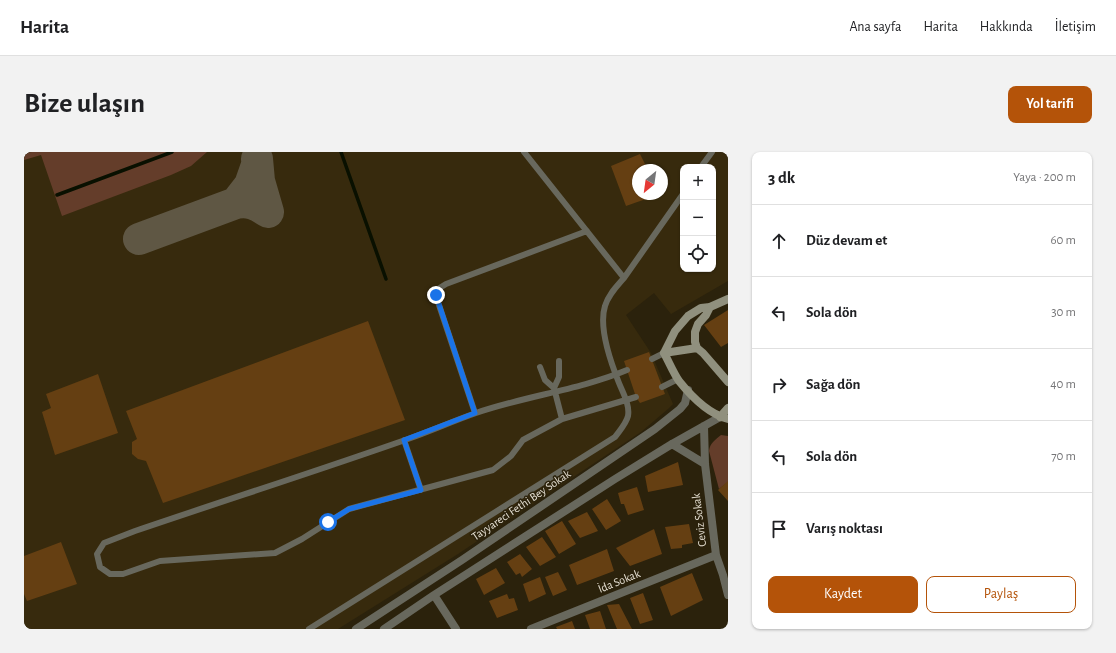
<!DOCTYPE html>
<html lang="tr">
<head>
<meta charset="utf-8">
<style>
  :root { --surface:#fff; --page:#f2f2f2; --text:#202124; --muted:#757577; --line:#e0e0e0; --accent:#b45309 }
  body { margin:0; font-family:"Alegreya Sans",sans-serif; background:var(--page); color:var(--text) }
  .controls { position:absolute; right:12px; top:12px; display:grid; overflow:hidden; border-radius:8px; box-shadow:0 1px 3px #0004 }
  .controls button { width:36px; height:36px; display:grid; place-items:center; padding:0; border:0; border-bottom:1px solid var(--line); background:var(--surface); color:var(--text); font:20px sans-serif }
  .compass { position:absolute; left:608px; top:12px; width:36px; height:36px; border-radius:50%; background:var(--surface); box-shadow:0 1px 3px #0004; rotate:209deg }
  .stop { position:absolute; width:12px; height:12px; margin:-9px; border:3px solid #1a73e8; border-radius:50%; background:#fff }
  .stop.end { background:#1a73e8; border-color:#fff; box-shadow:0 1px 4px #0008 }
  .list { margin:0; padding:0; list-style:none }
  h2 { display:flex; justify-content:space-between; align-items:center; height:52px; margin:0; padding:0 16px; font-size:17px }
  h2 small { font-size:13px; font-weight:400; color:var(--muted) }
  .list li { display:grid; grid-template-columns:26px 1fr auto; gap:12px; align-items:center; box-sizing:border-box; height:72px; padding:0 16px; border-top:1px solid var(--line) }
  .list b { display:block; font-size:15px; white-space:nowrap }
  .list em { font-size:13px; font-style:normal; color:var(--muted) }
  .actions { display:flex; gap:8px; padding:12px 16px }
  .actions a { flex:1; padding:9px 0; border:1px solid var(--accent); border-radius:8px; text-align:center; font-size:14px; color:var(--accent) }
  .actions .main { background:var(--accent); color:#fff }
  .icon { flex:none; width:22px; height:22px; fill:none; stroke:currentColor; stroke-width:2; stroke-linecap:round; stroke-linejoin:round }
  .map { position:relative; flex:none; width:704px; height:477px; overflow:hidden; border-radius:8px }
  header { display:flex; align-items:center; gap:24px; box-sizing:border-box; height:56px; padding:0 20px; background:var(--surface); border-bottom:1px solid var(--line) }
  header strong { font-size:19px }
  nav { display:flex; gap:22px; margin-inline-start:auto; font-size:14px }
  .intro { display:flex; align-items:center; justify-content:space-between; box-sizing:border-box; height:96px; padding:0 24px }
  h1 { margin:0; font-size:28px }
  .button { padding:10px 18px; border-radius:8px; background:var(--accent); color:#fff; font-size:14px; font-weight:700 }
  main { display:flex; gap:24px; padding:0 24px }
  aside { flex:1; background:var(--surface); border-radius:8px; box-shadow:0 1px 3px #0004 }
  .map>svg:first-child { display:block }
  .built { fill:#372a0d; fill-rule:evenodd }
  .green { fill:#643d2a }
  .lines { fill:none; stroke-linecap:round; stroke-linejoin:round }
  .stream { stroke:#091000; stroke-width:3.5 }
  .taxiway { stroke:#5f5744; stroke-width:32 }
  .building { fill:#653f12 }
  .lane { stroke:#68685d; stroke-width:6 }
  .street { stroke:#68685d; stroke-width:8 }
  .secondary { stroke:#90907e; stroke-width:8 }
  .route { stroke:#1a73e8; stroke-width:5 }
  .labels { text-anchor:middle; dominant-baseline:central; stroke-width:3; stroke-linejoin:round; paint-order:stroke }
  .street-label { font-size:12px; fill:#e3ddd0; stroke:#2b220c }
</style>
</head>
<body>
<header>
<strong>Harita</strong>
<nav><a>Ana sayfa</a><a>Harita</a><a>Hakkında</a><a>İletişim</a></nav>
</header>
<div class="intro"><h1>Bize ulaşın</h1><a class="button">Yol tarifi</a></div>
<main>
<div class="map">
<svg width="704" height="477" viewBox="0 0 704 477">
  <rect width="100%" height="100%" fill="#2b220c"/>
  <path class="built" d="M0 0H704V129L647 162 630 141 602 163 627 201 649 252 644 257 617 280 434 402 314 477H0ZM659 15H689V117H659ZM614 18H638V42H614Z"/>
  <path class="green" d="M0 0H183L167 14 147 23 38 64 17 3 0 8Z
    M697 283 704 284V330L695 337 685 299C686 291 691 288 697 283Z"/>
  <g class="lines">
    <path class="stream" d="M317 0 362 127
      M33 43 148 0"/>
    <path class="taxiway" d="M212 51C225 48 234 53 244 60L235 29 233 7
      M115 87 212 51 226 33 233 13"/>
  </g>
  <path class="building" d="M616 2 624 18H614V42H636L602 54 587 14Z
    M704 158V191L697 195 680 173Z
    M344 169 381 268 139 351 122 309 114 307 108 302V290L113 287 102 259Z
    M625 200 641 242 616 251 612 245 600 209Z
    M74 222 94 281 31 303 18 260 27 256 22 242Z
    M654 310 659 333 624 340 621 324Z
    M704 329V349L694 338Z
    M613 335 620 358 604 363 600 352H597L594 341Z
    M583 347 597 369 582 378 568 357Z
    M563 360 574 379 556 386 544 369Z
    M538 369 552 392 535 402 521 379Z
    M665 372 669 391 658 393V396L647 397 641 375Z
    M630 377 638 402 606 414 592 396Z
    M518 385 532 405 516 414 502 395Z
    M37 390 53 432 3 449 0 442V404Z
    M583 397 590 419 553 433 545 413Z
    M496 402 508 417 498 425 496 421 492 423 483 410Z
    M472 416 481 431 460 443 452 427Z
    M534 420 543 438 529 444 521 425Z
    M668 421 679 448 647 464 636 435Z
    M516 425 522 442 505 450 499 432Z
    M619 441 629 468 616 472 606 446Z
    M483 442 485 447 490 446 494 458 473 466 465 449Z
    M595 452 608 477H593L583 453Z
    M576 459 582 477H566L561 463Z
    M548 469 551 477H533L532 475Z"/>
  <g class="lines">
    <path class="lane" d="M500 0 600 126
      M677 15 688 0
      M628 207 640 201
      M516 215 521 228 530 236 538 267
      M603 218C555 238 501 244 452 261 429 269 407 279 384 287 293 319 202 348 111 379L80 391 73 402 76 415 86 422H99L136 409 251 401 278 387 325 357 469 318 487 304 499 288 538 267 612 245
      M638 235 654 227
      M530 236 535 225V209
      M451 261 413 147 414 137 422 132 563 79
      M380 288 397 338
      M285 477 591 285C596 278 602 272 604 264 606 253 599 241 595 231 587 211 574 176 581 154 584 143 593 134 600 126L659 42"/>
    <path class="street" d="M680 274 681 312 692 403 699 423 704 443
      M648 292 681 312
      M410 443 432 477
      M332 477 438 408 631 277 656 257 661 251 664 238
      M360 477 410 443 591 327 648 292 696 265
      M507 477 692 403"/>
    <path class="secondary" d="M686 155 682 163 674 172 671 180V190L673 196 679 201 704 230
      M640 201C645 210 649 220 655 229 667 244 685 262 704 267
      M640 201 651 179 664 164 677 156 686 155 704 147
      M640 201 673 196
      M696 265 704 256"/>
  </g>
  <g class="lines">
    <path class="route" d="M304 370 325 357 397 338 380 288 451 261 412 143"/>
  </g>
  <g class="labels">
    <g class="street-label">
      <text transform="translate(497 353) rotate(-34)">Tayyareci Fethi Bey Sokak</text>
      <text transform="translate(675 368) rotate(-97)">Ceviz Sokak</text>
      <text transform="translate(595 429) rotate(-22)">İda Sokak</text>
    </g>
  </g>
</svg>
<div class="controls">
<button>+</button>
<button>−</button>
<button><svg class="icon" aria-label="locate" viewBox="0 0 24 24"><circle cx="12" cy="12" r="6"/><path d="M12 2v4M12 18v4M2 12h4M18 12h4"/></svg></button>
</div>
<svg class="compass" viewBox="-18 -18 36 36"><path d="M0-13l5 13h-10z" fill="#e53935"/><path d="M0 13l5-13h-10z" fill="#757577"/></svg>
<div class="stop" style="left:304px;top:370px"></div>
<div class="stop end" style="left:412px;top:143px"></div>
</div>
<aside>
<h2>3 dk<small>Yaya · 200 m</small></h2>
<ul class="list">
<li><svg class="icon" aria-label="ahead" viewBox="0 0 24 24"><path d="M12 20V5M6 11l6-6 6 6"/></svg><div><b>Düz devam et</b></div><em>60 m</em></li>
<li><svg class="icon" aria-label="left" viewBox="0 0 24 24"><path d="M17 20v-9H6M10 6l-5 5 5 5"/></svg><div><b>Sola dön</b></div><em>30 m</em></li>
<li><svg class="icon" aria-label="right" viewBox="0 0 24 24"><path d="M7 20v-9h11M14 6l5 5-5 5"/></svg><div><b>Sağa dön</b></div><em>40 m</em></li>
<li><svg class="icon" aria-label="left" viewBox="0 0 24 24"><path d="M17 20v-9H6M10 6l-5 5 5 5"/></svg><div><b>Sola dön</b></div><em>70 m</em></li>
<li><svg class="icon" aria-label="arrive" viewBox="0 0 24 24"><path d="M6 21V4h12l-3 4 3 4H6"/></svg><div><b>Varış noktası</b></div></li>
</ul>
<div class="actions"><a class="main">Kaydet</a><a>Paylaş</a></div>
</aside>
</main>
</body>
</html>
